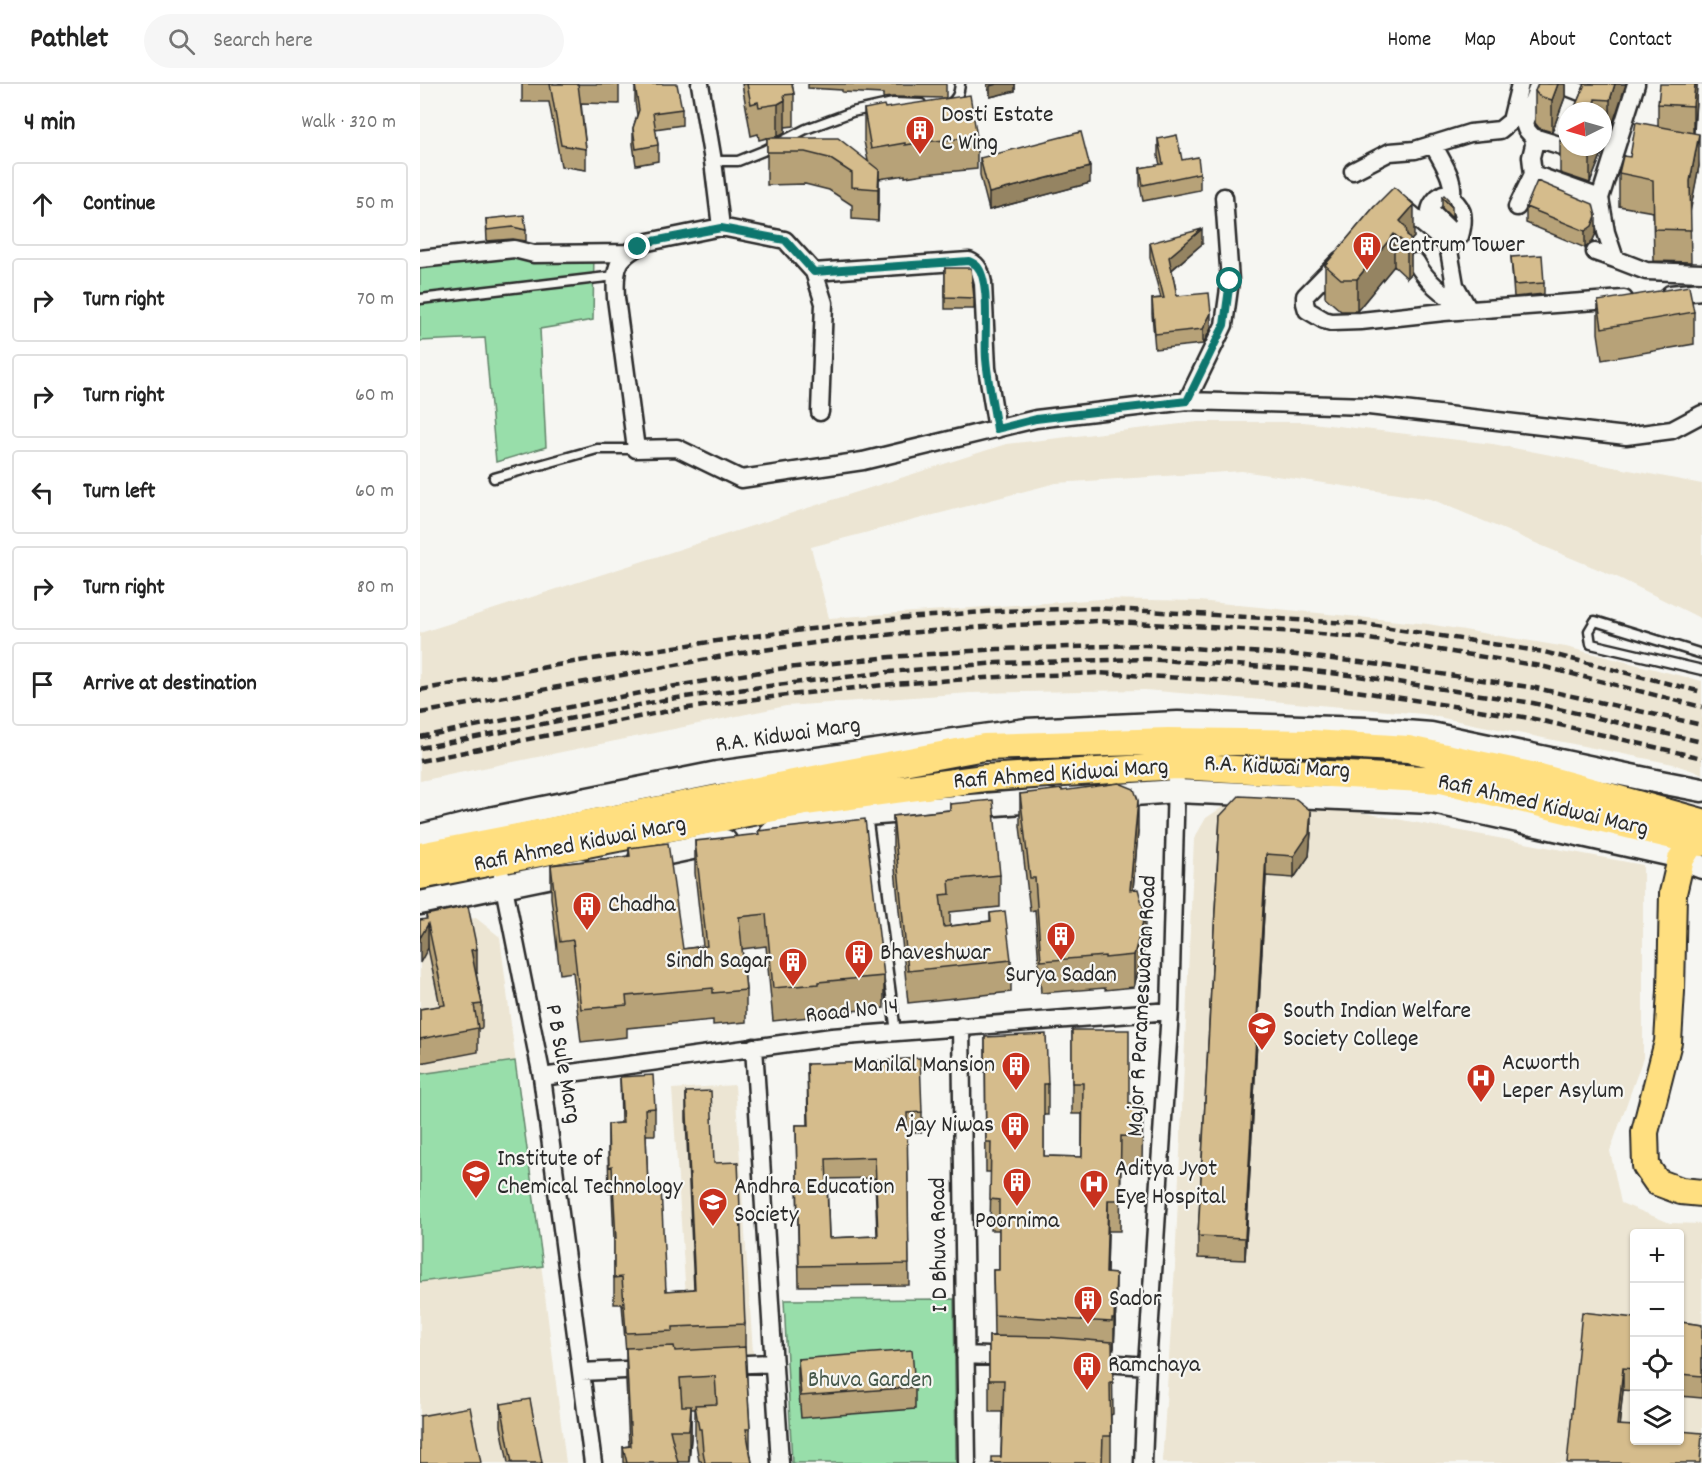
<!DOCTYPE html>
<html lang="en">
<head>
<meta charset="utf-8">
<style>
  :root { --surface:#fff; --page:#f6f6f6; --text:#222; --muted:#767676; --line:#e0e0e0 }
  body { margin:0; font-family:Dekko,sans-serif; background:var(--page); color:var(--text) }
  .controls { position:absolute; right:18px; bottom:18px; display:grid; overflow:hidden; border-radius:6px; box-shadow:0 2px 4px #0004 }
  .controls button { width:54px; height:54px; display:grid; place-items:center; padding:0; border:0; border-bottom:2px solid var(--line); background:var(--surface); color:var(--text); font:30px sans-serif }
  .compass { position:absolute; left:1138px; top:18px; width:54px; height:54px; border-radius:50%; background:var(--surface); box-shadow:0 2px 4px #0004; rotate:265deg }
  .stop { position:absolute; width:18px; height:18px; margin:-14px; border:4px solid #0f766e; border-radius:50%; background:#fff }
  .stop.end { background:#0f766e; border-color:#fff; box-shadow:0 2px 6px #0008 }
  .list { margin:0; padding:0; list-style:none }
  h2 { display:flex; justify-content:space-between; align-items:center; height:78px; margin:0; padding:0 24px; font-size:26px }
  h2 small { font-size:20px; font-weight:400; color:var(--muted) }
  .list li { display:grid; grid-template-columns:39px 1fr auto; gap:18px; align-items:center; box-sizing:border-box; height:84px; margin:0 12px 12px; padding:0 12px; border:2px solid var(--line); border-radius:6px }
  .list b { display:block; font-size:22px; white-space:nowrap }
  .list em { font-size:20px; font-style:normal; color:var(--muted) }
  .icon { flex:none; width:33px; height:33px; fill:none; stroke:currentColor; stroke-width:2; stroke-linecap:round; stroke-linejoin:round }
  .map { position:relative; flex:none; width:1282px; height:1379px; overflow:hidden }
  header { display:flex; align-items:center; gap:36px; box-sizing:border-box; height:84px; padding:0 30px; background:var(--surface); border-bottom:2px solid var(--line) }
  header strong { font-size:28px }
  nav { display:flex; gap:33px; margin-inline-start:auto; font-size:21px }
  .search { width:420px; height:54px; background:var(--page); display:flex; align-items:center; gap:15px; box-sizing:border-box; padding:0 21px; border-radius:33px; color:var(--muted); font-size:22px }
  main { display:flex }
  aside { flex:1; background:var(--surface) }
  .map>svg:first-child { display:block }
  .built { fill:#ece5d3; fill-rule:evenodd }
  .green { fill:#98deaa; stroke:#62846a; stroke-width:1.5 }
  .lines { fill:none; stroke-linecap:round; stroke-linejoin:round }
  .lane-casing { stroke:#2b2b2b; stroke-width:13 }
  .street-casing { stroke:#2b2b2b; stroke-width:21 }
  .secondary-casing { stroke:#2b2b2b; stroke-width:27 }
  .primary-casing { stroke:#2b2b2b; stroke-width:30 }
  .lane { stroke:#f6f6f2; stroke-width:8 }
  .street { stroke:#f6f6f2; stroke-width:16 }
  .secondary { stroke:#f6f6f2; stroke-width:22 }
  .primary { stroke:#ffdf80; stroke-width:26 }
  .rail { stroke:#2b2b2b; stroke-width:4.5; stroke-dasharray:9 4.5; stroke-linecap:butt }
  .wall { fill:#b7a278; stroke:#2b2b2b; stroke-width:1.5; fill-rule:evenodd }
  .shaded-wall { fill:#958462; stroke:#2b2b2b; stroke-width:1.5 }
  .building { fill:#d5bc8c; stroke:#2b2b2b; stroke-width:1.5; fill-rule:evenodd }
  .route { stroke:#0f766e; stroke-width:8 }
  .labels { text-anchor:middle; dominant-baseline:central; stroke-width:4.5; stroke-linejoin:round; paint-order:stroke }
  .poi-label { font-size:24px; fill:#2b2b2b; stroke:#f6f6f2; text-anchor:start }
  .street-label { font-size:24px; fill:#2b2b2b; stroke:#f6f6f2 }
  .park-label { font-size:24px; fill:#46584b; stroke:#f6f6f2 }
</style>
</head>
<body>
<header>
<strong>Pathlet</strong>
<div class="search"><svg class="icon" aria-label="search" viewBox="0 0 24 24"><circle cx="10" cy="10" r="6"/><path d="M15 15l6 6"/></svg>Search here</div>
<nav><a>Home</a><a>Map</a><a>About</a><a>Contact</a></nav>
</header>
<main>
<aside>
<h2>4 min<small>Walk · 320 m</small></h2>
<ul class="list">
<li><svg class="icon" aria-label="ahead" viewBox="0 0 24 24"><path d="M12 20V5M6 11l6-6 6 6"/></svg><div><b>Continue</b></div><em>50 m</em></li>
<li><svg class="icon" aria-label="right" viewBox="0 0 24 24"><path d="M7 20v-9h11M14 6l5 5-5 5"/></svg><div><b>Turn right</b></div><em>70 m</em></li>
<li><svg class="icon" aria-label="right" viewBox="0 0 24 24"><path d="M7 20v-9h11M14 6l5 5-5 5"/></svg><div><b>Turn right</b></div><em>60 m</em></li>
<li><svg class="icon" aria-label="left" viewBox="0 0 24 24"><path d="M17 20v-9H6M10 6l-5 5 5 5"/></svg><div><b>Turn left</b></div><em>60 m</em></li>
<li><svg class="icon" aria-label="right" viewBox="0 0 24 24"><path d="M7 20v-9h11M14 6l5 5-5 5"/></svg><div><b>Turn right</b></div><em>80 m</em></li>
<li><svg class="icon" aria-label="arrive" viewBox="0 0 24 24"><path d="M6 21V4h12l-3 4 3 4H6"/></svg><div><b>Arrive at destination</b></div></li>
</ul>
</aside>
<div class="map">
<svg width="1282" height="1379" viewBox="0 0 1282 1379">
  <rect width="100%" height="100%" fill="#f6f6f2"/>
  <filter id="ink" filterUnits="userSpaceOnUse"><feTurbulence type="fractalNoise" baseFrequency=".0167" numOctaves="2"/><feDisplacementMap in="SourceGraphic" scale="12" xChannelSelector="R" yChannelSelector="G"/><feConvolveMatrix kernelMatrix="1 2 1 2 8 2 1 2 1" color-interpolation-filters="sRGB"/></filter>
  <g filter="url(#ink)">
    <path class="built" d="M778 338H883L1073 360 1282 400V535L1199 494 1011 415 822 387 636 399 391 463 409 534 682 515 779 517 1008 540 1146 563 1282 597V690L1253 680 1003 630 725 606 550 609 366 622 0 697V549L586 360Z
      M813 716 934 727 1223 781V974L1190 1067 1201 1119 1250 1139 1282 1140V1379H742L755 1182 774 755 786 734ZM1214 1150H1260V1356H1214Z
      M56 834 80 853 146 1379H0V844Z
      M315 1001 334 1283 271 1287 252 1005Z"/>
    <path class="green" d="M174 164 173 236 120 245 126 363 76 378 65 254 0 257V172Z
      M95 977 123 1182 0 1198V990Z
      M534 1215 536 1379H372L364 1216Z"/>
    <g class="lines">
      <g class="lane-casing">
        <path id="lane" d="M529 20C537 16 539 9 540 0
          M293 77H318L343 67 386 45 432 28 473 19 501 20
          M0 215 195 192
          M74 394 177 365H216
          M1282 570 1175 537 1169 547 1171 560 1282 586
          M447 731 476 948"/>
      </g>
      <g class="street-casing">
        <path id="street" d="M280 0 293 77 301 143 228 158C197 172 194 181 196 214L216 365 257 364 321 395 443 377 616 335 767 317 949 322 1206 352 1252 346 1282 330
          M1119 0 1104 39 1106 45 1113 53 1114 61 1111 73 1113 90 1180 114
          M1140 0 1173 13
          M1216 0 1180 114 1186 148 1195 175 1226 187 1282 189
          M1113 53 1152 65
          M1013 60C1020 75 1037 97 1031 114
          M933 87 970 68 995 66 1050 49 1080 46 1091 37 1100 0
          M1023 110H1026C1043 122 1046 131 1040 152H1036L1010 127C1011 120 1017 113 1023 110Z
          M977 121 985 125 1028 161 1035 201 1049 226
          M1097 123 1113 90
          M301 143 365 156 394 188 404 219 400 328
          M1175 168 1195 175
          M0 175 94 165 114 170 208 169
          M920 176 885 212V219L887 226 904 236 911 238 941 237 1024 228 1204 215
          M996 178C1007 199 1026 213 1046 224
          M394 188 549 177C559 181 561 189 563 199L567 284 577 345
          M1250 210 1282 207
          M767 317 804 241 810 197 804 113
          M82 793 122 993 173 1379
          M541 942 547 1379
          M334 963 360 1379
          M122 993 412 953 750 927
          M545 1271 591 1273
          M671 1278 727 1282
          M304 1281 354 1279
          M161 1288 227 1285
          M723 1379 727 1282 750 927 756 697"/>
      </g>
      <g class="secondary-casing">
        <path id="secondary" d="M686 712 756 707 1013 718 1248 770 1282 783
          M352 748 446 730 629 716
          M0 752 69 735 297 689 606 646 758 639 945 645 1011 650 1235 697 1282 706
          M220 775 305 757
          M0 819 161 786"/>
      </g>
      <g class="primary-casing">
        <path id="primary" d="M1280 744 1261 775 1253 809 1251 907 1248 958 1225 1048 1226 1082 1237 1098 1261 1107 1282 1109
          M0 772 430 688 564 663 748 657 892 659 988 665 1120 693 1282 738
          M0 792 385 718 564 694 757 682 1022 696 1282 759"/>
      </g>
      <use href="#lane" class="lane"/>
      <use href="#street" class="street"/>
      <use href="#secondary" class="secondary"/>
      <use href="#primary" class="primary"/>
      <path class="rail" d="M0 606 159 577 310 555 472 535 578 527 676 524 944 540 1124 568 1282 608
        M0 629 314 570 401 558 474 550 577 542 678 537 878 548 943 554 1121 582 1282 623
        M0 653 250 603 358 585 470 573 578 565 726 561 876 571 940 578 1116 604 1282 641
        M0 664 250 615 356 601 469 588 577 579 726 575 876 585 938 592 1113 619 1282 658
        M0 677 253 626 359 612 473 600 579 593 678 589 875 601 936 607 1110 634 1282 674"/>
    </g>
    <path class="wall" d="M102 0H199V20L161 19 166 65V86L141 82 129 18H102Z
      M322 0H372L374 10V42L365 43V48L358 52 348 54 448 77 444 57V25L465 24 557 53V85L504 90 485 93V91L459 95 458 137 432 135V121L409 106 385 100 347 101V54L339 56 338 50 331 52Z
      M388 0H526V14L473 13 463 14V10L422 8V6L388 4Z
      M567 0H595V7L570 13Z
      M1145 0V13L1132 48 1119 44 1115 39V7Z
      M1165 0H1206L1190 48H1184V64L1170 99 1140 89V57L1147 42V63H1183V27H1155V23Z
      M1277 0 1274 49 1279 82 1270 125 1271 178 1234 177 1233 128 1199 122V89L1210 73 1238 42V20Z
      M215 1 262 25V41L235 45 238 61V77L216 81 213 60V44L217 31 215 18Z
      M738 55 762 76 780 89V106L723 117 720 101V84L740 81 738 72Z
      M560 74 670 99 569 126 560 91Z
      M1022 113 1032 123V134L1022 124Z
      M954 123 994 153 990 157 991 190 987 194 974 182 937 227H921L905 213V181Z
      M1106 123 1176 149 1172 158 1165 164 1106 139Z
      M66 135 106 146V157L93 155 67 157Z
      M730 159 782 160 752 186 757 212 791 244 783 260 735 265 732 230V215L741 214 730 174Z
      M1091 173 1124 199V210L1094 213Z
      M525 184 554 214V225H525Z
      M1178 217 1274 228V260L1182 276 1178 249Z
      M642 707 718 748 713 806 725 862 714 903 685 906V904L621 909 615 826 610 827 600 742V710Z
      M530 720 580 791V823L530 828V842L570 837V829L591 876V908L488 919 473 764V732L530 726Z
      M800 732 891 748 889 772 874 794 846 792 825 1176 778 1174V1152Z
      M275 757 464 892V924L398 930V932L353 937 346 862 322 865 326 906V938L293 941V936L207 944V953L161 958 153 888 140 890 131 813V781L209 772V764L263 865 283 862 275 789Z
      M6 831 57 889H56L62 920V944L58 945V968L0 979V925L20 922 8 864Z
      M652 946 709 1019H723L722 1083H701L700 1147H688L687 1189 696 1220 694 1265H692L693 1330 691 1331V1379H572L581 1373 582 1328H569V1252H574L573 1186H579V1146H570L571 1088H566L565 953 628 1000V1031H624V1072L662 1073V1030H652Z
      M387 980 502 1028V1048L487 1049 489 1201 379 1202 376 1041H388ZM455 1094 457 1152 409 1154 407 1095Z
      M200 993 235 1024V1051H226L228 1104 246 1207 274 1205 266 1035V1008L294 1079 325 1240V1267L330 1345V1366L332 1379H282L281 1377H279L275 1354V1325H271V1354L269 1378H257L258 1379H203V1363L209 1362 206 1296V1269L202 1220H194V1155L192 1109H189L188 1066V1040L201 1039Z
      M1215 1234V1307L1203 1306 1199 1341 1147 1379Z
      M1260 1238 1282 1241V1314L1260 1312Z
      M378 1275 495 1303V1325L381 1334 378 1297Z
      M81 1320 122 1379H88L81 1342Z"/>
    <path class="shaded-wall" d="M577 0H595V7L570 13V2Z
      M1138 0H1145V13L1132 48V16Z
      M1195 0H1206L1190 48V16Z
      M1275 0H1277V2L1273 54V22Z
      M365 16V48L358 52V20Z
      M1184 32V64L1170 99V67L1172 63H1183V35Z
      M1279 50V82L1270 129V97Z
      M670 83V99L569 126V109Z
      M459 86V118L458 137V105Z
      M994 121V153L987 161 980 137Z
      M1176 132V149L1172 158 1165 164V147Z
      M782 145V160L749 188V173Z
      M974 150V182L937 227V195Z
      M991 157V190L987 194V161Z
      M791 229V244L783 260V245Z
      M718 716V748L710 838V806Z
      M891 727V748L889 772 874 794V772Z
      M846 770V792L825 1176V1154Z
      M725 830V862L714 903V871Z
      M8 840V864L0 879V854Z
      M57 865V889L51 890V866Z
      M688 1116V1147L686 1220V1189Z
      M696 1190V1220L694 1265V1235Z
      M1203 1284V1306L1197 1363V1341Z
      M271 1322V1354L269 1378V1346Z"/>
    <path class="building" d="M130 0H158L166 65 141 61Z
      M221 0H257L262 25 233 29 238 61 216 65 213 44 219 26 215 1Z
      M327 0H372L374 10 364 11 365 16 358 20 339 23 338 18 331 20Z
      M1118 0H1138L1132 16 1119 12 1115 7Z
      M1165 0H1195L1190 16 1175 15 1174 27H1159L1155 23Z
      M1240 0H1275L1273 22 1238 20Z
      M550 11 557 53 504 58 485 61V59L451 65 444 25 464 21 465 24Z
      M1216 38 1279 50 1270 97 1271 146 1234 145 1233 96 1199 89 1203 72 1210 73Z
      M1147 42V59L1140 57Z
      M661 48 670 83 569 109 560 74Z
      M757 51 762 76 778 73 780 89 723 101 720 84 743 80 738 55Z
      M347 54H418L459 86 458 105 432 103V89L409 74 385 68H347Z
      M1158 63H1172L1170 67Z
      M1117 97 1173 120 1176 132 1172 142 1165 147 1106 123Z
      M974 103 994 121 980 137 986 143 987 151 991 157 987 161 974 150 937 195H921L905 181 954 123Z
      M1024 111 1028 115 1032 123 1022 113Z
      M104 131 106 146 93 143 67 146 66 135Z
      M782 145 749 173 757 212 789 209 791 229 783 245 735 250 732 215 744 214 730 159Z
      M1122 171 1124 199 1094 201 1091 173Z
      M525 184H551L554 214 525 213Z
      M1269 202 1274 228 1182 244 1178 217Z
      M699 699 714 705 718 716 710 806 718 805 725 830 714 871 685 874V872L621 877 615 794H610L600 710 642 705V707Z
      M819 712 876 715 891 727 889 750 874 772 846 770 825 1154 778 1152 800 732Z
      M573 716 580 791 529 796 530 810 520 811 524 843 571 837 570 829 585 827 591 876 488 887 473 732 530 726V720Z
      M445 735 464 892 398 898V900L353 904 346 830 319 833 326 906 293 909V904L206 912 207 921 161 925 153 856 140 858 131 781 210 772 209 764 248 759 263 865 287 862 275 757 339 750 338 747Z
      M48 822 57 865 51 866 62 920 54 921 58 944 0 955V925L25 921 8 840 0 854V836L7 835 6 831Z
      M652 946H709V1019H723L722 1053 701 1052 700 1116H688L686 1189 696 1190 694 1235H692V1238L574 1231 573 1186H579V1116L570 1115 571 1058H566L565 953 626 950 628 1000H624V1072L662 1073 663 999H652Z
      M500 974 502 1028 487 1029 489 1180 379 1182 376 1041H389L387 980 455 978 454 977ZM455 1073 458 1152 409 1154 406 1075Z
      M233 991 235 1024 225 1025 228 1104H241L246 1207 275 1205 266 1008 291 1007 294 1079 318 1078 325 1240 253 1243V1247L206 1249 202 1193 194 1194V1155H196L192 1082 189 1083 188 1040 203 1039 200 993Z
      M1162 1228 1215 1234V1285L1203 1284 1197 1341 1215 1342V1356H1260V1347L1282 1349 1280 1379H1147Z
      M1260 1238 1282 1241V1292L1260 1290Z
      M569 1252 628 1253 692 1258 693 1298H690L691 1352H683L682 1379H572V1373H581L584 1296H569Z
      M254 1262 255 1267 325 1263 330 1345H326L332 1379H285L283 1367 281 1345H279L275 1321 297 1320 295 1292 260 1294 262 1322H271L269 1346H250L258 1379H207L203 1363 211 1362 206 1264Z
      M492 1266 495 1303 381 1312 378 1275Z
      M110 1315 122 1379H92L81 1320Z
      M50 1323 61 1379H0V1332Z"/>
  </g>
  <g class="lines" filter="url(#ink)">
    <path class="route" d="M218 163 228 158 301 144 365 156 394 188 549 177C553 179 554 179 557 182 571 197 564 253 566 275 568 298 573 321 577 345L616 335 767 317 804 241 810 197"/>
  </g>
  <defs>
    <g id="building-pin" transform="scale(1.5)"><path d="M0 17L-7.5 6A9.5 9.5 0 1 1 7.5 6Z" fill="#c8321e" stroke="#f6f6f2"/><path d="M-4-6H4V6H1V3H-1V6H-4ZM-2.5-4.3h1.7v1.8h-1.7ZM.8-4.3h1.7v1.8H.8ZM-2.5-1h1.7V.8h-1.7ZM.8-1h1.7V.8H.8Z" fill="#fff"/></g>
    <g id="university-pin" transform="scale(1.5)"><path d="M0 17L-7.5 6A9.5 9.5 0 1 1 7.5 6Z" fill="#c8321e" stroke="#f6f6f2"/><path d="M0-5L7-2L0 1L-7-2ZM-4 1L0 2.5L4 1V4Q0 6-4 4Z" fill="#fff"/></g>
    <g id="hospital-pin" transform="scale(1.5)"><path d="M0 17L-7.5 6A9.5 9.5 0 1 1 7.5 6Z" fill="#c8321e" stroke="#f6f6f2"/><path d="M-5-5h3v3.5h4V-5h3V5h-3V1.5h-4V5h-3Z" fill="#fff"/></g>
  </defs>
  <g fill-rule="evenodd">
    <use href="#building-pin" x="500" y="46"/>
    <use href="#building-pin" x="947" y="162"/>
    <use href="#building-pin" x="167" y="822"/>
    <use href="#building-pin" x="641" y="852"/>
    <use href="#building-pin" x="439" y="870"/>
    <use href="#building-pin" x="373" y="878"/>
    <use href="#university-pin" x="842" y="942"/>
    <use href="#building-pin" x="596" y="982"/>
    <use href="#hospital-pin" x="1061" y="994"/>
    <use href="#building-pin" x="595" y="1042"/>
    <use href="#university-pin" x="56" y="1090"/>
    <use href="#building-pin" x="597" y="1098"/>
    <use href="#hospital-pin" x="674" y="1100"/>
    <use href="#university-pin" x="293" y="1118"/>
    <use href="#building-pin" x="668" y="1216"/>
    <use href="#building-pin" x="667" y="1282"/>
  </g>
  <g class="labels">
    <g class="poi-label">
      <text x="521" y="32">Dosti Estate<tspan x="521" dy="28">C Wing</tspan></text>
      <text x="968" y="162">Centrum Tower</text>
      <text x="188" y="822">Chadha</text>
      <text x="460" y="870">Bhaveshwar</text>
      <text x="352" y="878" text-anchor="end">Sindh Sagar</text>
      <text x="641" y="892" text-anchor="middle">Surya Sadan</text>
      <text x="863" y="928">South Indian Welfare<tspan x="863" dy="28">Society College</tspan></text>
      <text x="1082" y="980">Acworth<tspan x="1082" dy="28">Leper Asylum</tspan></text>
      <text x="575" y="982" text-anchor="end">Manilal Mansion</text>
      <text x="574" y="1042" text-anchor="end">Ajay Niwas</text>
      <text x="77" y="1076">Institute of<tspan x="77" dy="28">Chemical Technology</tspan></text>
      <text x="695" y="1086">Aditya Jyot<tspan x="695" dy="28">Eye Hospital</tspan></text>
      <text x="314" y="1104">Andhra Education<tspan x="314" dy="28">Society</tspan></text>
      <text x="597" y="1138" text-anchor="middle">Poornima</text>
      <text x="689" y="1216">Sador</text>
      <text x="688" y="1282">Ramchaya</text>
    </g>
    <g class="street-label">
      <text transform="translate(368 652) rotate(-8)">R.A. Kidwai Marg</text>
      <text transform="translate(857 684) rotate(3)">R.A. Kidwai Marg</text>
      <text transform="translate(641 691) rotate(-4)">Rafi Ahmed Kidwai Marg</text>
      <text transform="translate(1123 722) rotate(13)">Rafi Ahmed Kidwai Marg</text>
      <text transform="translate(160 761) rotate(-11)">Rafi Ahmed Kidwai Marg</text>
      <text transform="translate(723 922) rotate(-87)">Major R Parameswaran Road</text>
      <text transform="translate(432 928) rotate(-6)">Road No 14</text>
      <text transform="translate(142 980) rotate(80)">P B Sule Marg</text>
      <text transform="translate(520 1161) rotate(-91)">I D Bhuva Road</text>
    </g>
    <g class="park-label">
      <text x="450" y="1297">Bhuva Garden</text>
    </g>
  </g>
</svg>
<div class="controls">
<button>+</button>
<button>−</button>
<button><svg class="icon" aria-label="locate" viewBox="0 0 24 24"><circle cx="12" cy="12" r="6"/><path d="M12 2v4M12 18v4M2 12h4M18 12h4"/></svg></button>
<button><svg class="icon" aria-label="layers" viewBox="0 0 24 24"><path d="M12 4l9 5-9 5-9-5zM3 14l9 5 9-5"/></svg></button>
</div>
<svg class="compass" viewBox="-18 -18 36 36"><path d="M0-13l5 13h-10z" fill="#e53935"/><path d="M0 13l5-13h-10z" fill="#767676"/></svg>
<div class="stop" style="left:810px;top:197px"></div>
<div class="stop end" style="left:218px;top:163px"></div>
</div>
</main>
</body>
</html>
